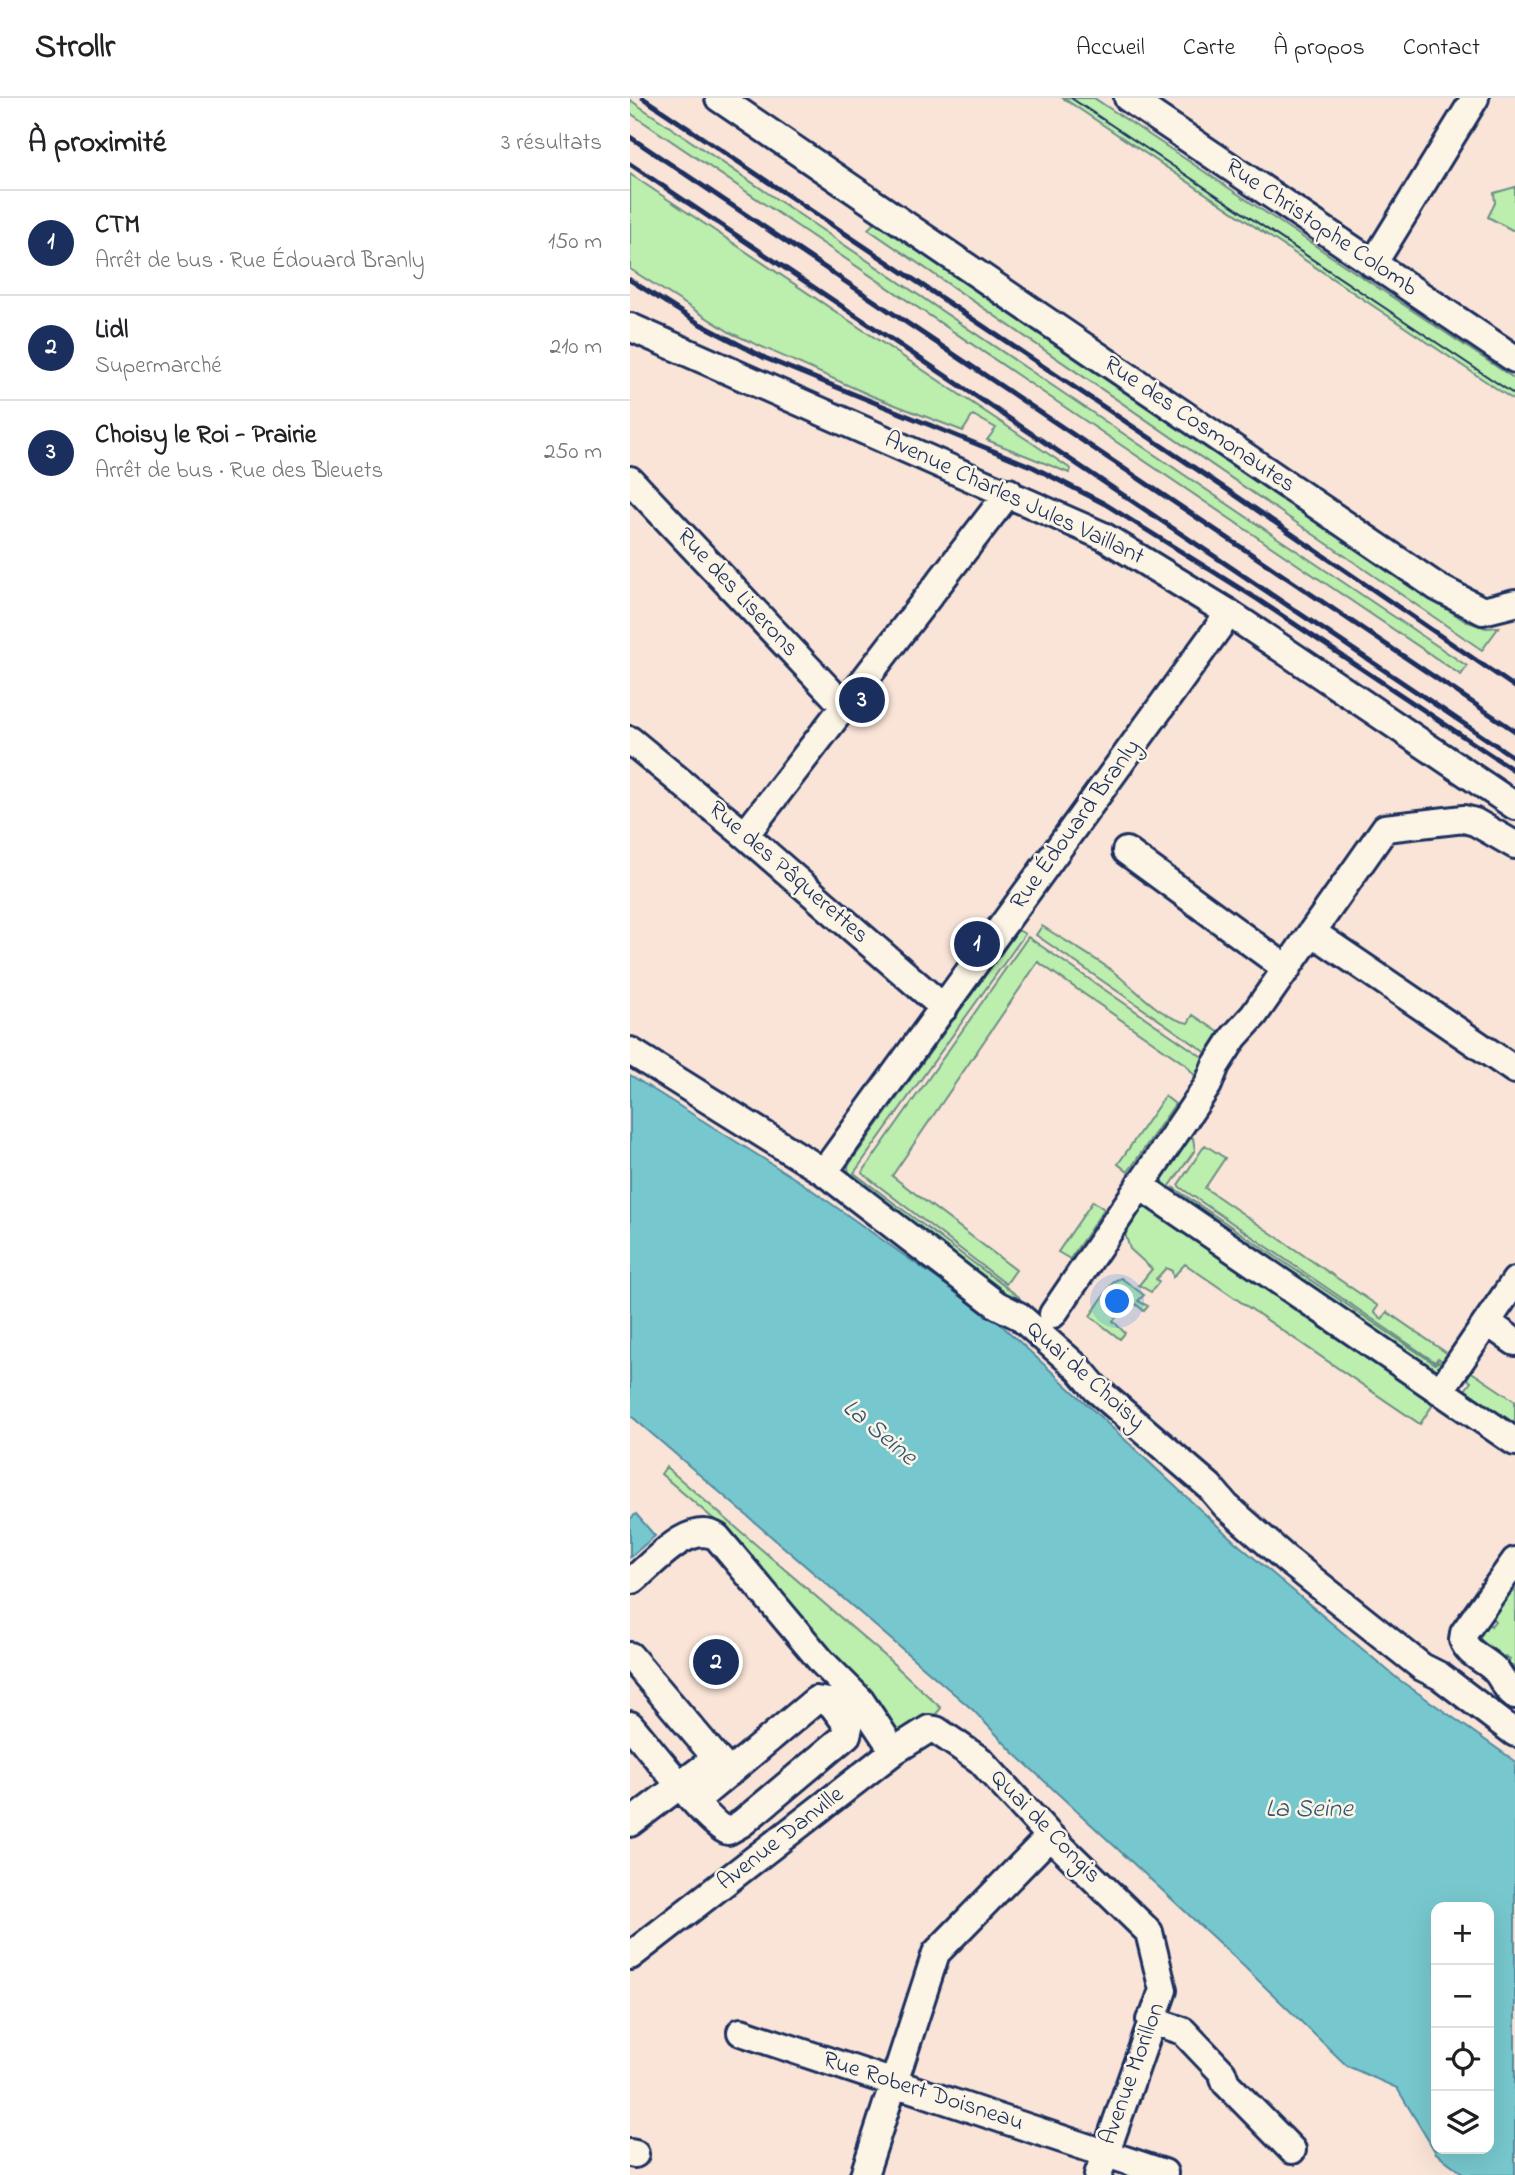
<!DOCTYPE html>
<html lang="fr">
<head>
<meta charset="utf-8">
<style>
  :root { --surface:#fff; --page:#f2f2f2; --text:#202124; --muted:#757577; --line:#e0e0e0; --accent:#1b2f5e }
  body { margin:0; font-family:"Indie Flower",sans-serif; background:var(--page); color:var(--text) }
  .controls { position:absolute; right:21px; bottom:21px; display:grid; overflow:hidden; border-radius:14px; box-shadow:0 7px 28px #0002 }
  .controls button { width:63px; height:63px; display:grid; place-items:center; padding:0; border:0; border-bottom:2px solid var(--line); background:var(--surface); color:var(--text); font:35px sans-serif }
  .you { position:absolute; left:488px; top:1204px; width:24px; height:24px; margin:-18px; border:5px solid #fff; border-radius:50%; background:#1a73e8; box-shadow:0 0 0 10px #1a73e833 }
  .badge { display:grid; place-items:center; width:46px; height:46px; border-radius:50%; background:var(--accent); color:#fff; font-size:23px; font-weight:700 }
  .pin { position:absolute; translate:-50% -50%; border:4px solid #fff; box-shadow:0 2px 7px #0006 }
  .list { margin:0; padding:0; list-style:none }
  h2 { display:flex; justify-content:space-between; align-items:center; height:91px; margin:0; padding:0 28px; font-size:30px }
  h2 small { font-size:23px; font-weight:400; color:var(--muted) }
  .list li { display:grid; grid-template-columns:46px 1fr auto; gap:21px; align-items:center; box-sizing:border-box; height:105px; padding:0 28px; border-top:2px solid var(--line) }
  .list b { display:block; font-size:26px; white-space:nowrap }
  .list p { margin:0; font-size:23px; white-space:nowrap; color:var(--muted) }
  .list em { font-size:23px; font-style:normal; color:var(--muted) }
  .icon { flex:none; width:38px; height:38px; fill:none; stroke:currentColor; stroke-width:2; stroke-linecap:round; stroke-linejoin:round }
  .map { position:relative; flex:none; width:885px; height:2077px; overflow:hidden }
  header { display:flex; align-items:center; gap:42px; box-sizing:border-box; height:98px; padding:0 35px; background:var(--surface); border-bottom:2px solid var(--line) }
  header strong { font-size:33px }
  nav { display:flex; gap:38px; margin-inline-start:auto; font-size:24px }
  main { display:flex }
  aside { flex:1; background:var(--surface) }
  .map>svg:first-child { display:block }
  .green { fill:#bceead; stroke:#6c8e86; stroke-width:2 }
  .water { fill:#77c8ce; stroke:#528ba1; stroke-width:2; fill-rule:evenodd }
  .lines { fill:none; stroke-linecap:round; stroke-linejoin:round }
  .minor-casing { stroke:#1b2f5e; stroke-width:32 }
  .minor { stroke:#fcf5e5; stroke-width:26 }
  .tram { stroke:#1b2f5e; stroke-width:2 }
  .rail { stroke:#1b2f5e; stroke-width:5 }
  .labels { text-anchor:middle; dominant-baseline:central; stroke-width:5; stroke-linejoin:round; paint-order:stroke }
  .street-label { font-size:24px; fill:#1b2f5e; stroke:#fcf5e5 }
  .water-label { font-size:26px; font-style:italic; fill:#32557a; stroke:#fcf5e5 }
</style>
</head>
<body>
<header>
<strong>Strollr</strong>
<nav><a>Accueil</a><a>Carte</a><a>À propos</a><a>Contact</a></nav>
</header>
<main>
<aside>
<h2>À proximité<small>3 résultats</small></h2>
<ul class="list">
<li><span class="badge">1</span><div><b>CTM</b><p>Arrêt de bus · Rue Édouard Branly</p></div><em>150 m</em></li>
<li><span class="badge">2</span><div><b>Lidl</b><p>Supermarché</p></div><em>210 m</em></li>
<li><span class="badge">3</span><div><b>Choisy le Roi - Prairie</b><p>Arrêt de bus · Rue des Bleuets</p></div><em>250 m</em></li>
</ul>
</aside>
<div class="map">
<svg width="885" height="2077" viewBox="0 0 885 2077">
  <rect width="100%" height="100%" fill="#fae4d7"/>
  <filter id="ink" filterUnits="userSpaceOnUse"><feTurbulence type="fractalNoise" baseFrequency=".0143" numOctaves="2"/><feDisplacementMap in="SourceGraphic" scale="14" xChannelSelector="R" yChannelSelector="G"/><feConvolveMatrix kernelMatrix="1 2 1 2 8 2 1 2 1" color-interpolation-filters="sRGB"/></filter>
  <g filter="url(#ink)">
    <path class="green" d="M433 0H464L885 281V303Z
      M0 2 837 568 831 577 0 15Z
      M0 76 441 371 439 375 357 342 366 330 343 317 333 333 242 298 101 235 0 171Z
      M885 89V132H882L858 119 865 105 864 95Z
      M246 123 835 523 856 530 869 529 852 552 238 131Z
      M412 828C434 842 456 855 477 869 502 886 527 919 558 925L563 917 590 935 577 955 406 837Z
      M388 832 395 836 224 1075 389 1199 394 1210 219 1077 218 1068Z
      M398 839 574 960 565 978 556 967 408 864 262 1078 386 1172 376 1186 232 1075Z
      M535 998 545 1006 498 1074 488 1066Z
      M563 1040 565 1052 537 1092 532 1086C530 1071 549 1043 563 1040Z
      M575 1047 595 1060 575 1090 748 1208 744 1214 752 1221 757 1214 821 1258 819 1268 808 1260 805 1264 551 1090 548 1087Z
      M544 1090 805 1266 808 1263 813 1267 814 1278 545 1095Z
      M463 1103 474 1111 440 1161 428 1154Z
      M513 1109 522 1110 801 1303 802 1308 790 1326 555 1166 543 1179 542 1173 536 1170 526 1181 529 1184 521 1194 509 1187 522 1171 500 1151 494 1132Z
      M491 1180 514 1197 508 1203 518 1208 514 1213 501 1202 483 1223 495 1235 490 1241 460 1218 484 1183Z
      M837 1271 885 1303V1326L835 1292 841 1284 831 1276Z
      M36 1369 255 1558 311 1610 298 1626 270 1642 87 1424 31 1376Z
      M885 1485V1570L878 1565 880 1561 875 1558 872 1561 850 1545 849 1540 857 1525 861 1528 865 1523 861 1520Z"/>
    <path class="water" d="M0 977 172 1085 367 1223 604 1443 768 1581 885 1663V2077H835L806 2055 767 1990 717 1968 600 1855 383 1654 343 1612 0 1317ZM859 1809V2051H806V1809Z
      M6 1416 25 1438 0 1459V1421Z"/>
    <g class="lines">
      <g class="minor-casing">
        <path id="minor" d="M89 0 807 489 853 513 885 505
          M498 0 885 261
          M743 166 845 0
          M0 229 473 438 599 515 885 708
          M0 382 214 608
          M0 642 115 737 314 910
          M115 737 379 394
          M496 753 657 871
          M682 834 755 730 834 721 845 724 885 747
          M0 953 194 1074 367 1207 389 1218 449 1271 466 1291 579 1388 596 1408 655 1460 792 1569 810 1578 885 1635
          M194 1074 599 515
          M509 1087 885 1344
          M423 1216 578 987 586 967 604 939 624 917 682 834 885 972
          M857 1224 885 1244
          M810 1293 885 1183
          M885 1463 834 1535 833 1542C839 1558 856 1561 867 1574 874 1583 875 1590 885 1597
          M3 1482C24 1465 59 1422 87 1439L192 1564 230 1602 264 1653
          M0 1558 99 1675
          M0 1627C16 1645 80 1729 98 1733L112 1725 217 1637 219 1629 200 1604 186 1602 65 1703
          M0 1725 86 1660
          M0 1858 264 1653 299 1631 306 1632 350 1662 420 1738 519 1834 533 1892 468 2077
          M520 1922 553 1933 592 1974 596 1985 662 2052
          M111 1934 534 2075
          M0 2055 5 2056
          M234 2077 306 1855 420 1738"/>
      </g>
      <use href="#minor" class="minor"/>
      <path class="tram" d="M441 0 885 297"/>
      <path class="rail" d="M13 0 605 397 885 589
        M0 39 885 633
        M0 66 885 660
        M0 182 70 226 135 260 403 369 475 406 627 501 885 673"/>
    </g>
  </g>
  <g class="labels">
    <g class="street-label">
      <text transform="translate(691 130) rotate(34)">Rue Christophe Colomb</text>
      <text transform="translate(569 327) rotate(34)">Rue des Cosmonautes</text>
      <text transform="translate(384 401) rotate(25)">Avenue Charles Jules Vaillant</text>
      <text transform="translate(107 495) rotate(47)">Rue des Liserons</text>
      <text transform="translate(446 727) rotate(-54)">Rue Édouard Branly</text>
      <text transform="translate(158 775) rotate(41)">Rue des Pâquerettes</text>
      <text transform="translate(455 1278) rotate(42)">Quai de Choisy</text>
      <text transform="translate(415 1729) rotate(46)">Quai de Congis</text>
      <text transform="translate(151 1741) rotate(-38)">Avenue Danville</text>
      <text transform="translate(503 1976) rotate(-70)">Avenue Morillon</text>
      <text transform="translate(293 1994) rotate(18)">Rue Robert Doisneau</text>
    </g>
    <g class="water-label">
      <text transform="translate(249 1335) rotate(40)">La Seine</text>
      <text x="679" y="1712">La Seine</text>
    </g>
  </g>
</svg>
<div class="controls">
<button>+</button>
<button>−</button>
<button><svg class="icon" aria-label="locate" viewBox="0 0 24 24"><circle cx="12" cy="12" r="6"/><path d="M12 2v4M12 18v4M2 12h4M18 12h4"/></svg></button>
<button><svg class="icon" aria-label="layers" viewBox="0 0 24 24"><path d="M12 4l9 5-9 5-9-5zM3 14l9 5 9-5"/></svg></button>
</div>
<div class="you"></div>
<div class="pin badge" style="left:347px;top:846px">1</div>
<div class="pin badge" style="left:86px;top:1564px">2</div>
<div class="pin badge" style="left:232px;top:602px">3</div>
</div>
</main>
</body>
</html>
